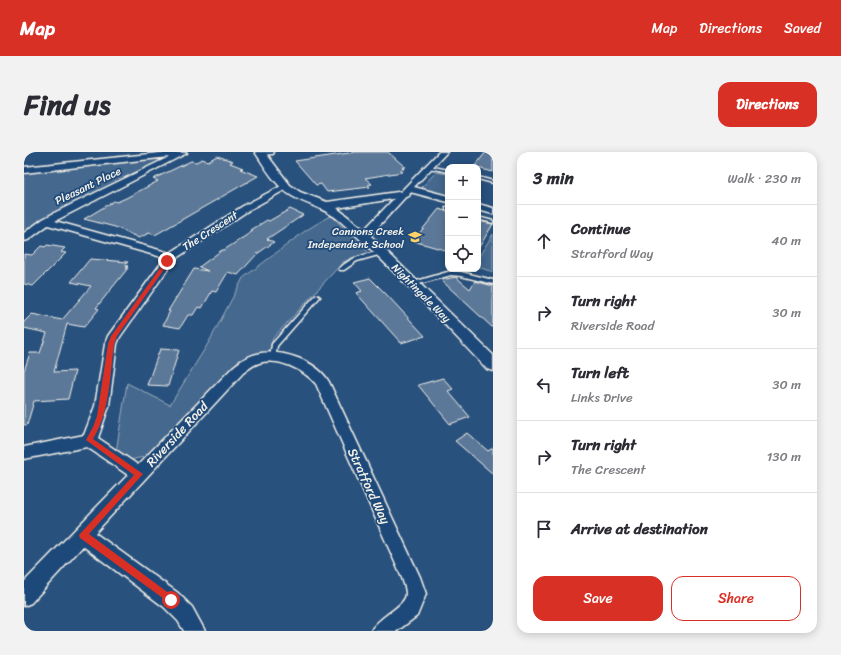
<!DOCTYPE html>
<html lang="en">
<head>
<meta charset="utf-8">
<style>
  :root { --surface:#fff; --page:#f2f2f3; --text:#2b2b33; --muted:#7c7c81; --line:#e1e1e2; --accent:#d93025 }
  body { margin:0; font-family:Sriracha,sans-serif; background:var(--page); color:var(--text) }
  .controls { position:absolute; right:12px; top:12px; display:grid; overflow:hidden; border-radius:8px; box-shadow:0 2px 10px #0003 }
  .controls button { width:36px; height:36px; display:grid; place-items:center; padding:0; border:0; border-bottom:1px solid var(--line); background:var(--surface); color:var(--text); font:20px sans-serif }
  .stop { position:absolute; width:12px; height:12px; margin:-9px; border:3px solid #d93025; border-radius:50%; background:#fff }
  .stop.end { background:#d93025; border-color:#fff; box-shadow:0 1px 4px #0008 }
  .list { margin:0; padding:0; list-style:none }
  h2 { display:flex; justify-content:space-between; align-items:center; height:52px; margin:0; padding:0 16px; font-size:17px }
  h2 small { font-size:13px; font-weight:400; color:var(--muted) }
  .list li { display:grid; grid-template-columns:26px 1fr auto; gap:12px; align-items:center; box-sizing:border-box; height:72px; padding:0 16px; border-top:1px solid var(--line) }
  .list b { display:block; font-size:15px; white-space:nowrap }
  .list p { margin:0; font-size:13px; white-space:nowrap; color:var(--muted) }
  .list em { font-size:13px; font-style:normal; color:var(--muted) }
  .actions { display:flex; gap:8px; padding:12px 16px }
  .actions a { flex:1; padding:9px 0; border:1px solid var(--accent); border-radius:12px; text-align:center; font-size:14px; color:var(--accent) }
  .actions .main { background:var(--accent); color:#fff }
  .icon { flex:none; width:22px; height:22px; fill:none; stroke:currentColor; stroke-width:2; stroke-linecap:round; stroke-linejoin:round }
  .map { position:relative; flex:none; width:469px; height:479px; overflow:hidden; border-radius:12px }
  header { display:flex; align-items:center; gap:24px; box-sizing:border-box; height:56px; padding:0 20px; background:var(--accent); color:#fff }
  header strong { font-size:19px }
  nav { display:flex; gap:22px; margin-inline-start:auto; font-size:14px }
  .intro { display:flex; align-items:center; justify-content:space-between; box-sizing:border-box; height:96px; padding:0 24px }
  h1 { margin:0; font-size:28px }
  .button { padding:10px 18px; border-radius:12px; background:var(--accent); color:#fff; font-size:14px; font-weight:700 }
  main { display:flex; gap:24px; padding:0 24px }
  aside { flex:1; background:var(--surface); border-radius:12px; box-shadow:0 2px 10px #0003 }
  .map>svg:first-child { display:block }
  .green { fill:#45688e; stroke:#9cacbb }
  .building { fill:#5b7899; stroke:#f4f1e8 }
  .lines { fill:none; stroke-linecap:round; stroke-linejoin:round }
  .service-casing { stroke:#f4f1e8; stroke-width:3 }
  .minor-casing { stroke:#f4f1e8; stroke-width:3 }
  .tertiary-casing { stroke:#f4f1e8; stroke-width:3 }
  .service { fill:#1f4a7a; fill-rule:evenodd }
  .minor { fill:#1f4a7a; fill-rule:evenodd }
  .tertiary { fill:#1f4a7a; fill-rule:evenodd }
  .route { fill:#d93025 }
  .labels { text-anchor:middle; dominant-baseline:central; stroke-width:3.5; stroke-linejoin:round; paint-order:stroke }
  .far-street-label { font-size:11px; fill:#f4f1e8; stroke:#1f4a7a }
  .far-poi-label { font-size:11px; fill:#f4f1e8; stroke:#1f4a7a; text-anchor:end }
  .street-label { font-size:13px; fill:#f4f1e8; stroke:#1f4a7a }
</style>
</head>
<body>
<header>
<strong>Map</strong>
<nav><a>Map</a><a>Directions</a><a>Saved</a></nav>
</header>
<div class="intro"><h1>Find us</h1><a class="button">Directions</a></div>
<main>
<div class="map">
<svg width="469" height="479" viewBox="0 0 469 479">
  <rect width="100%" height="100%" fill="#28517e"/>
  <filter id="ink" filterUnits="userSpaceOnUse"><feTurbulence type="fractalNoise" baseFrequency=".025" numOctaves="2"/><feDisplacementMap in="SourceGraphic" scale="8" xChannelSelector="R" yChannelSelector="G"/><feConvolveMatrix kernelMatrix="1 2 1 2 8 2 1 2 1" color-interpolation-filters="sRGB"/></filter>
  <g filter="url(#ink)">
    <path class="green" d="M140 5 142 6C135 14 121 17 112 21 74 40 32 56 0 82V20Z
      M412 20 424 22V44L402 38 398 35Z
      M308 64 346 102 330 105 319 110 249 186 245 201 224 205 214 209 124 304 106 308 92 300 103 231 146 253 185 190 219 126 281 79 304 65Z
      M469 82V120L454 115V106Z"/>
    <path class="building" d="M332 0H364L381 15H378L380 17 376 18 378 20 341 26 348 32 344 33 346 35 303 40 297 32 292 33 271 9Z
      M462 0H469V20L450 15Z
      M193 4 209 9 206 11 219 16 216 17 234 24 131 83 125 81 115 86 91 75 60 67 90 49 93 50 102 46 134 29 129 27 167 9 172 10 178 7 184 9Z
      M266 57 279 63 243 87 250 90 233 102 214 123 204 120 192 140 188 139 178 156 174 155 169 163H164L156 176 139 173 146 159H144L170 117 184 119 175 115 198 98H200L229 79 227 78 243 68 245 69Z
      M415 57 424 60V99L389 89Z
      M454 69 469 72 454 97Z
      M23 93 41 96 37 100 42 101 9 134 0 132V102L8 103 17 94 21 95Z
      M66 107 104 110 101 113 104 114 102 116H104L72 156 75 157 60 175 43 172 30 220 51 219 44 247 10 249 3 273H0V219L6 201H16L23 181 0 176V170L8 162 38 168 67 134 47 130Z
      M432 125 446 137 451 129 469 134V176L417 128Z
      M346 126 363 143 401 184 377 191 332 141 338 139 330 130Z
      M136 197 155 198 144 234 123 233Z
      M419 226 429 237 424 239 446 265 426 272 394 233Z
      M443 281 464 299 469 296V322L431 289Z"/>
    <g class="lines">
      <g class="service-casing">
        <path id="service" d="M405 14 424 18V20L405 16Z
          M454 25 469 29V31L454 27Z
          M422 55H424V59L422 58Z
          M454 65 469 69V71L454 67Z
          M356 99 358 100V102L333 109 320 118H316L315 117C326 105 342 103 356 99Z
          M427 119 437 120 469 128V132L437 124 427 123 388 134 385 132 386 131Z
          M293 143 296 145 295 146 253 194 251 208H247L246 206 248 192 291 144Z"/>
      </g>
      <g class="minor-casing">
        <path id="minor" d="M145 0 163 1 31 69 146 101 219 54 259 33 262 32 266 35 225 58 151 107 96 185 93 192 85 254 74 286 114 313 209 215C217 208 226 203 237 201 260 198 293 209 305 230L396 425 402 442 393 464 373 479H347C353 465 383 454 382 441 382 436 379 430 378 426L292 232C280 218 255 205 235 211 229 213 224 217 219 221L71 381 154 441 168 455 181 479H160L154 469 140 455 59 394 7 451 0 454V430L104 323 63 295 0 307V295L60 283 71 254 81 192 84 184 141 106 24 73 4 88 0 89V81L19 67 32 60 145 5 0 21V15Z
          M234 0H250L249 2 234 3Z
          M415 0H423L390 35 424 44V50L386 40 344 86H336L335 84 336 82Z
          M454 52 469 56V62L454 58Z"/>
      </g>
      <g class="tertiary-casing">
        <path id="tertiary" d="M231 0H241L266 33 276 40 303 50 381 39 385 40 386 42 385 44 381 45 313 56 344 81 469 203V219L463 217C415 167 368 115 316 69 301 56 284 53 268 44 252 35 241 15 231 0Z"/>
      </g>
      <use href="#service" class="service"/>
      <use href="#minor" class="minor"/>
      <use href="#tertiary" class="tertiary"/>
    </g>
  </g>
  <path class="route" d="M142 108 146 109 93 184 90 192C86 223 86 259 69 287L119 322 65 382 150 445 152 448 150 451 147 452 56 386 55 383 110 323 62 288 69 275 73 264 84 192 87 184Z"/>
  <defs>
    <g id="school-bare" transform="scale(1.08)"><path d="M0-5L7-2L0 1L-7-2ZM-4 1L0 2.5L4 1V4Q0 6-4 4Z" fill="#ffd166" stroke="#1f4a7a" stroke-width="2.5" paint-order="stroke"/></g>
  </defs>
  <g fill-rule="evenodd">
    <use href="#school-bare" x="391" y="85"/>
  </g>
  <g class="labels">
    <g class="far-street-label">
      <text transform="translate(64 34) rotate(-26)">Pleasant Place</text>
      <text transform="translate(186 79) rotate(-33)">The Crescent</text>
      <text transform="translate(397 141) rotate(45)">Nightingale Way</text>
    </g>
    <g class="far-poi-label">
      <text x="380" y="79">Cannons Creek<tspan x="380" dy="13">Independent School</tspan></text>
    </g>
    <g class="street-label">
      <text transform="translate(153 282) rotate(-47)">Riverside Road</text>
      <text transform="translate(345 334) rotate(65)">Stratford Way</text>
    </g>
  </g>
</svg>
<div class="controls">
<button>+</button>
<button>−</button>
<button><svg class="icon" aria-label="locate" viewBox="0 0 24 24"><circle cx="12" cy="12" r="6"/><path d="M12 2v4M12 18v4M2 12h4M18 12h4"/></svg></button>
</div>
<div class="stop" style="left:147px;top:448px"></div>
<div class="stop end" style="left:143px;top:109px"></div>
</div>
<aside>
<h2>3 min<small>Walk · 230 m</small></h2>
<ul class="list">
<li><svg class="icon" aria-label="ahead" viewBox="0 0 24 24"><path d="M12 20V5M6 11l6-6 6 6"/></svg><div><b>Continue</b><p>Stratford Way</p></div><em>40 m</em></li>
<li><svg class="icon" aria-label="right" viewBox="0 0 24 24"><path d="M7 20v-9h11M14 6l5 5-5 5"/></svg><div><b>Turn right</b><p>Riverside Road</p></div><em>30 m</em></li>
<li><svg class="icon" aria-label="left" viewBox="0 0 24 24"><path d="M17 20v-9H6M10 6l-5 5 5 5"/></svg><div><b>Turn left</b><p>Links Drive</p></div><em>30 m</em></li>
<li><svg class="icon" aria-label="right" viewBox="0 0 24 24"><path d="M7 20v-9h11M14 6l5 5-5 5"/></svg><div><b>Turn right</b><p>The Crescent</p></div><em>130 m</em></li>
<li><svg class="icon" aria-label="arrive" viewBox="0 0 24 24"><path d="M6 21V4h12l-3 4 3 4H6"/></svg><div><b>Arrive at destination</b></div></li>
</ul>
<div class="actions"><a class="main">Save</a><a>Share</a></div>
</aside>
</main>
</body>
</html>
